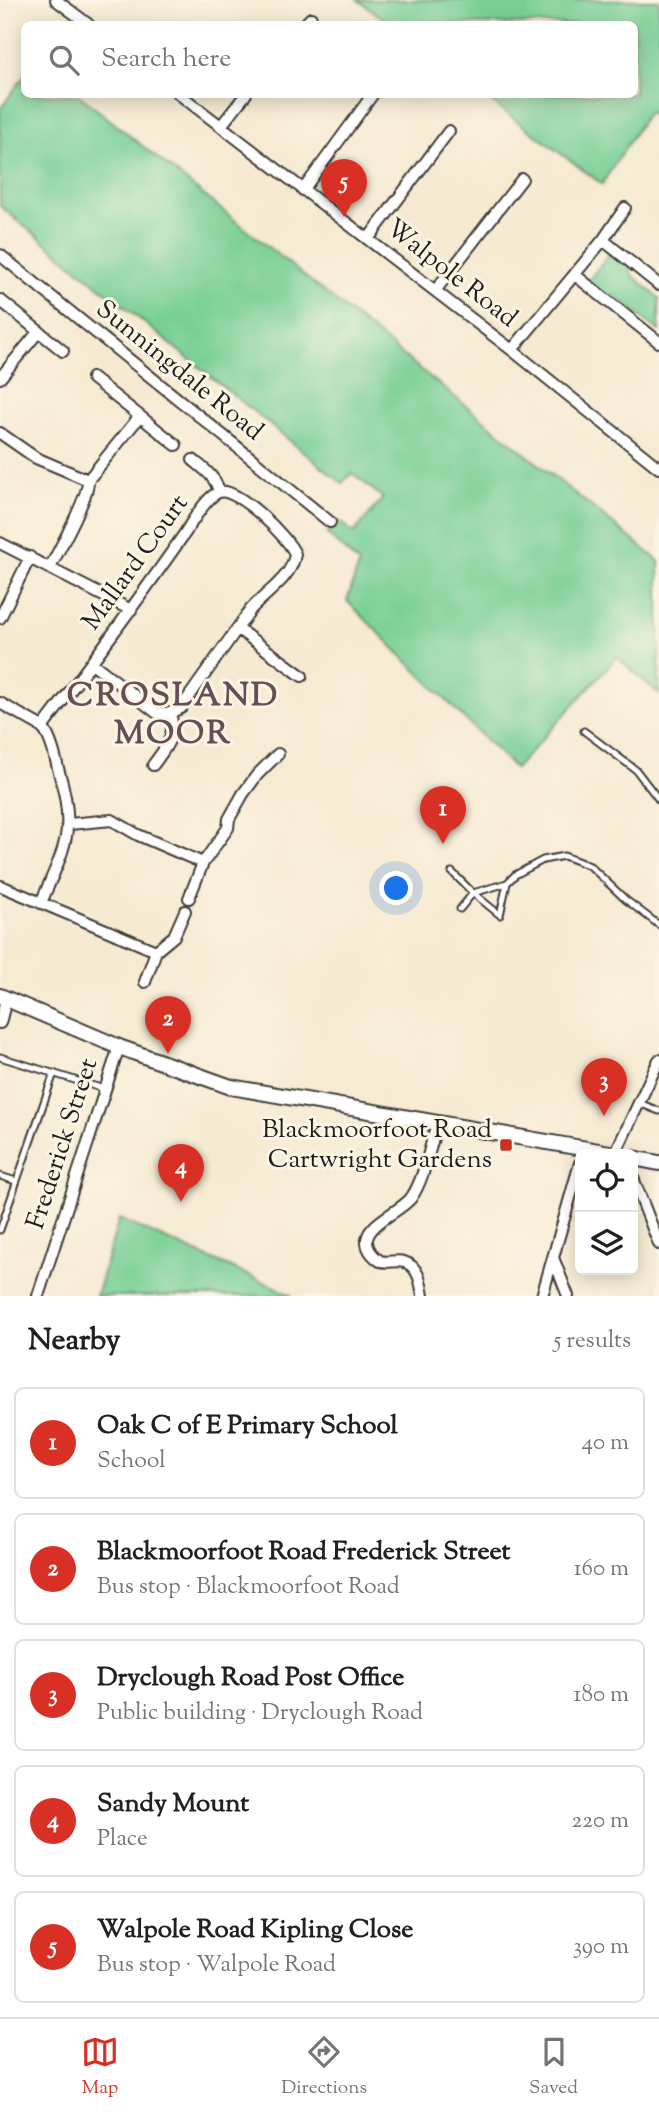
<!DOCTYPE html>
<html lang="en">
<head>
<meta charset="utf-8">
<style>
  :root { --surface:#fff; --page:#f6f6f6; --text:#202124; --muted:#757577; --line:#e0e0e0; --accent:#d93025 }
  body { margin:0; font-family:"Sorts Mill Goudy",serif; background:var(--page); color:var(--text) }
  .controls { position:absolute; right:21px; bottom:21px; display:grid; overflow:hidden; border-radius:10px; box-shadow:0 4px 18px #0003 }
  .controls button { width:63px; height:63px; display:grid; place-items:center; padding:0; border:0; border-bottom:2px solid var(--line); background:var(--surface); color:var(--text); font:35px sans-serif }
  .you { position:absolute; left:397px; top:889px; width:24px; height:24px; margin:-18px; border:5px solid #fff; border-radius:50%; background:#1a73e8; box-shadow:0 0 0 10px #1a73e833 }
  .badge { display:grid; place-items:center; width:46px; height:46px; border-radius:50%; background:var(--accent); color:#fff; font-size:23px; font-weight:700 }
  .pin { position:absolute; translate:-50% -58px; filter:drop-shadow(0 2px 4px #0008) }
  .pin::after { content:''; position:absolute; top:37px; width:24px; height:21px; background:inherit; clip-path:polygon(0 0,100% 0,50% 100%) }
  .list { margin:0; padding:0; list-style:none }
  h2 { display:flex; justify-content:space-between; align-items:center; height:91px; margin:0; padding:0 28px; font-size:30px }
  h2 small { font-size:23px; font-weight:400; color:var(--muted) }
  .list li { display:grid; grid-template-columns:46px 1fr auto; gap:21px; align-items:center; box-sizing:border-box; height:112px; margin:0 14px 14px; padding:0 14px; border:2px solid var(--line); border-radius:10px }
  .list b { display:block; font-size:26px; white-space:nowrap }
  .list p { margin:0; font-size:23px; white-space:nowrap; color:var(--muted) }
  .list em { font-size:23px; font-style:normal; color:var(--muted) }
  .icon { flex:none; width:38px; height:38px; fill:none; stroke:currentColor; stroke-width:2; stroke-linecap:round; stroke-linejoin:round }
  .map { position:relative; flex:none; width:659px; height:1296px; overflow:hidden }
  .search { position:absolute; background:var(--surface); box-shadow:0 4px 18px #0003; left:21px; right:21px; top:21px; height:77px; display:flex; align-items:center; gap:18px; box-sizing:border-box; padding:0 24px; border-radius:10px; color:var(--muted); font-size:26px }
  .sheet { height:721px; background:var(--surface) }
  nav { display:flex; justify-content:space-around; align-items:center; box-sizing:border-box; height:98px; border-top:2px solid var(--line); background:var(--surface); font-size:19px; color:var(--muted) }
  nav a { display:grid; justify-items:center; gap:4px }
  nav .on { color:var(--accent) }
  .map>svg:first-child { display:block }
  .green { fill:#77cf95; stroke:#4a7658; stroke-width:2 }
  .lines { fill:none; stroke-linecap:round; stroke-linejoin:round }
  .lane-casing { stroke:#3d3b37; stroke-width:9 }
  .street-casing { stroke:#3d3b37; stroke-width:14 }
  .secondary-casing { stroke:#3d3b37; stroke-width:18 }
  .lane { stroke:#fff; stroke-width:5 }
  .street { stroke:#fff; stroke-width:10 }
  .secondary { stroke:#fff; stroke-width:14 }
  .poi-dot { fill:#c8321e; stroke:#fcf5e5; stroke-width:2.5 }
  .labels { text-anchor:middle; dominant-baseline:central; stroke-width:6; stroke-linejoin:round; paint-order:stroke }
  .street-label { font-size:26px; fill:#1c1c1c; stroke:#fcf5e5 }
  .poi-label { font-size:26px; fill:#1c1c1c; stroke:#fcf5e5; text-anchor:end }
  .district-label { font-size:33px; font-weight:bold; letter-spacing:2px; fill:#664e56; stroke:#fcf5e5 }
</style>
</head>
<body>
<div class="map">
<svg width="659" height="1296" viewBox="0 0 659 1296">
  <rect width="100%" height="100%" fill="#fcf5e5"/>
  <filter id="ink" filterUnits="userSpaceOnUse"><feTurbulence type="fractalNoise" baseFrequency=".0143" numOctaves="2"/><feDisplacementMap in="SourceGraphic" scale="14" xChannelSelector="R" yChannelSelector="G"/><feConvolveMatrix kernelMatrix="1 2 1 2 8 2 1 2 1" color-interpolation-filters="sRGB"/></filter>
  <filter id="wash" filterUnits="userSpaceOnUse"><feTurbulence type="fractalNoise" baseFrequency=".00686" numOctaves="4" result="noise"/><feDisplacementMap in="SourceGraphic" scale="28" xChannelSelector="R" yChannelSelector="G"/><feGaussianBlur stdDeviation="1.57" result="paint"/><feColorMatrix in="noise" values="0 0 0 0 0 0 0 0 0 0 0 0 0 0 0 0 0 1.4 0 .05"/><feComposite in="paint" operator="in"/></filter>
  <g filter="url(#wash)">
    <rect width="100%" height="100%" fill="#f6ead2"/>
    <path class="green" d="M358 0H659V117L648 112 602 184 482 95 634 94V24H391Z
      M24 76V94L79 95 659 561V694L617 657 515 769 347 601 359 564 327 534 340 522 354 533 383 498 352 473 342 483 0 206V109Z
      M610 253 630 268 632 275 659 298V331L613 295 607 297 588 281Z
      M119 1219 277 1288 292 1296H96Z"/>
  </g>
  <g filter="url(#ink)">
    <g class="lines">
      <g class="lane-casing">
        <path id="lane" d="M584 731 636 770 659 800
          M452 872 473 893 460 909
          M507 883 500 915 473 893 507 883 515 875 543 860 564 856 590 866 626 900 659 925
          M0 1057 104 1089
          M639 1103 659 1111
          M0 1176 16 1181
          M0 1230 54 1073"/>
      </g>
      <g class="street-casing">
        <path id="street" d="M56 0 88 24
          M305 24 311 18
          M179 94 512 350 659 468
          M221 126 246 94
          M303 190 373 94
          M368 239 449 131
          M603 240 659 285
          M0 255 330 522
          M575 275 659 342
          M435 291 522 179
          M0 300 63 351
          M512 350 603 240 625 208
          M0 378 39 331
          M92 378 176 445
          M0 433 36 458 88 480C90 495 58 551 50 568
          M193 460C204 469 216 477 219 492
          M88 480 140 416
          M0 543 131 610
          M0 618 30 557
          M238 629 302 676
          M0 703 39 725 45 731C53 743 55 758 59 772 77 832 64 848 41 903
          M42 728C91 664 139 599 185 533 192 522 207 496 219 492 236 486 289 538 295 554 292 578 266 592 251 609L181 708 170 713H157L92 663
          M153 765C166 747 177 736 170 713
          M69 824 112 820 138 835 203 863
          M1 886 156 951
          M189 898 203 863 228 828 229 819 243 794 257 775 278 754
          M145 982 156 951 174 936 185 911
          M0 1023 6 1000
          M615 1154 659 1060
          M633 1178 659 1244
          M554 1260 568 1296
          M38 1296 119 1047
          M423 1296C421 1284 419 1266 404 1262 396 1260 388 1263 380 1261 373 1256 366 1249 367 1239 370 1222 401 1211 411 1198 424 1180 430 1146 437 1124
          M542 1296 580 1163"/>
      </g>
      <g class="secondary-casing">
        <path id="secondary" d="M0 996 119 1047 231 1087 616 1154
          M633 1158 659 1163"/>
      </g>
      <use href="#lane" class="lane"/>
      <use href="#street" class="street"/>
      <use href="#secondary" class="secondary"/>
    </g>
  </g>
  <rect class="poi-dot" x="499" y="1138" width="14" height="14" rx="3.5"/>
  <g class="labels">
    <g class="street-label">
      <text transform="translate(451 274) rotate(38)">Walpole Road</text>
      <text transform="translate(179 371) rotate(39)">Sunningdale Road</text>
      <text transform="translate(136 563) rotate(-54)">Mallard Court</text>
      <text transform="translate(63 1144) rotate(-72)">Frederick Street</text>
    </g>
    <g class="poi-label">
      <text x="492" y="1130">Blackmoorfoot Road<tspan x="492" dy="30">Cartwright Gardens</tspan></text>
    </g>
    <g class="district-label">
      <text x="173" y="697">CROSLAND<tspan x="173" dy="38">MOOR</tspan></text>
    </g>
  </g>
</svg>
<div class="controls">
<button><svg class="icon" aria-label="locate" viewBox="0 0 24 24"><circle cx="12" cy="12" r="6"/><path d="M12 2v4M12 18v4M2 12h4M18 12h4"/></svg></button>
<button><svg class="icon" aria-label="layers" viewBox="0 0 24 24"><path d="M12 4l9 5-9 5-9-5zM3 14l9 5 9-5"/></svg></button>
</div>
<div class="you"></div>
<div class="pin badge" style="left:443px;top:844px">1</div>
<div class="pin badge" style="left:168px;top:1054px">2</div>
<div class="pin badge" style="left:604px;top:1116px">3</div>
<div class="pin badge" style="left:181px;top:1202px">4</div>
<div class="pin badge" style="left:344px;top:217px">5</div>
<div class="search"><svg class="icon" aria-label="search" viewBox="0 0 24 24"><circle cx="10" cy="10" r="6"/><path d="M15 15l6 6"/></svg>Search here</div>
</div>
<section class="sheet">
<h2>Nearby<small>5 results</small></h2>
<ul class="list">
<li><span class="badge">1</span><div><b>Oak C of E Primary School</b><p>School</p></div><em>40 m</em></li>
<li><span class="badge">2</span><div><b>Blackmoorfoot Road Frederick Street</b><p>Bus stop · Blackmoorfoot Road</p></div><em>160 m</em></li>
<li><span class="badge">3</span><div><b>Dryclough Road Post Office</b><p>Public building · Dryclough Road</p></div><em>180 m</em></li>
<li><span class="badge">4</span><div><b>Sandy Mount</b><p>Place</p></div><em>220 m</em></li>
<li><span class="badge">5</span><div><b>Walpole Road Kipling Close</b><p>Bus stop · Walpole Road</p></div><em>390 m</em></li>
</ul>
</section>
<nav>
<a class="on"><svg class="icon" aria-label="map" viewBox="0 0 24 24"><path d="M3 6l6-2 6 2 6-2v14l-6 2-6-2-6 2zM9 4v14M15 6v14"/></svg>Map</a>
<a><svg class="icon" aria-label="directions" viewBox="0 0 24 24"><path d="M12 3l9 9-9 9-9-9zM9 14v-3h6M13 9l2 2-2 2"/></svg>Directions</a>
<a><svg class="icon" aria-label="saved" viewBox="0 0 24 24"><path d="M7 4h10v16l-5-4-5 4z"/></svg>Saved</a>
</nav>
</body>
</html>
